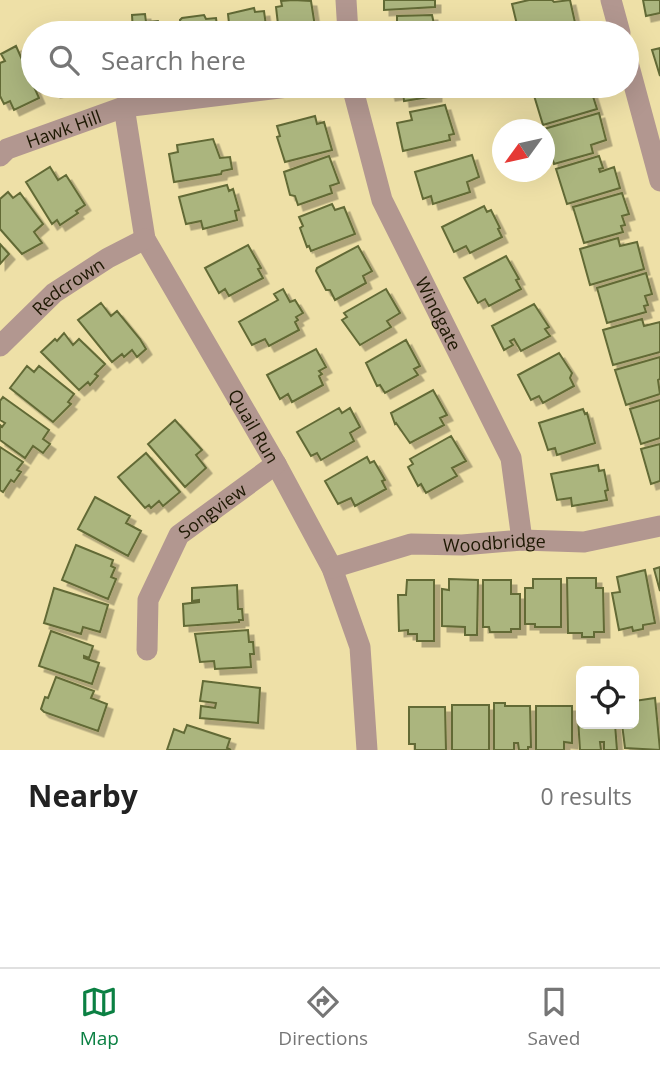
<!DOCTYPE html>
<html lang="en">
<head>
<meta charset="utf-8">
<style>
  :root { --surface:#fff; --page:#f6f6f6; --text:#222; --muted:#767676; --line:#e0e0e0; --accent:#0b8043 }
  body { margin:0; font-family:"Open Sans",sans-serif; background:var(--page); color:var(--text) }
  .controls { position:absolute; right:21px; bottom:21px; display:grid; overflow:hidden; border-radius:10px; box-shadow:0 7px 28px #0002 }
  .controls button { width:63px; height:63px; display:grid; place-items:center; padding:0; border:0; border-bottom:2px solid var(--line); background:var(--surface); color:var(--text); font:35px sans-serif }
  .compass { position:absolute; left:492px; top:119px; width:63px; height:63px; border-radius:50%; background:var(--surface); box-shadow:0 7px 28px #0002; rotate:237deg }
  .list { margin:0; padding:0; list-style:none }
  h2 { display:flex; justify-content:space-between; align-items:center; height:91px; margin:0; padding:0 28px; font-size:30px }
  h2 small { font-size:23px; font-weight:400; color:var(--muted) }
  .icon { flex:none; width:38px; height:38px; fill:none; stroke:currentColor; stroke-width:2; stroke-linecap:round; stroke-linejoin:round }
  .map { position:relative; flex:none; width:660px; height:750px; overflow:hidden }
  .search { position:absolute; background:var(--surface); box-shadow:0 7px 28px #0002; left:21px; right:21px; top:21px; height:77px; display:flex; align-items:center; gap:18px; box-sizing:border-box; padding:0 24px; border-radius:38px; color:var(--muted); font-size:26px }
  .sheet { height:217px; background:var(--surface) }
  nav { display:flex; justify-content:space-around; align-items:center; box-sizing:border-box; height:98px; border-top:2px solid var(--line); background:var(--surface); font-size:19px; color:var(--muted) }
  nav a { display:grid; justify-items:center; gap:4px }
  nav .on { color:var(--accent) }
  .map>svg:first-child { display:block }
  .building { fill:#abb57e; stroke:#626a36; stroke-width:2; filter:url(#shadow) }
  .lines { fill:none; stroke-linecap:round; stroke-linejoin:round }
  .minor { stroke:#b29790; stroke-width:21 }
  .labels { text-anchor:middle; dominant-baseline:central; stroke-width:5; stroke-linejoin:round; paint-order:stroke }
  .street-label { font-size:18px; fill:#1e1903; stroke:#fbeeb3 }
</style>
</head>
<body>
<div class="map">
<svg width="660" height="750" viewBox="0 0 660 750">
  <defs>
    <filter id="shadow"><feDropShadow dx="5.5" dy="5.5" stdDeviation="0" flood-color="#0004"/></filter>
  </defs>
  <rect width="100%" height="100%" fill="#eee0a7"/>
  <path class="building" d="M293 0 311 1 316 33H279L276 7 282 6 281 1Z
    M384 0H435V7L384 10Z
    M529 0H552L554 2 570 0 576 27 547 33H519L512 4Z
    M643 0H660V13L646 16Z
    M254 8 255 12 264 11 267 33H230L228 14Z
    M145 14 146 22 158 21 159 24 168 23 169 33H133L132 15Z
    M204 15 206 19 216 18 218 33H181L180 20 182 18Z
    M432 15 436 33H382V25H397V16Z
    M107 24 108 27 116 26 118 33H87V28Z
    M16 46 39 98 14 110 10 101 4 104 0 96V63L5 61 1 54Z
    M660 48V76L652 50Z
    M53 86H75L55 92Z
    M388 86H436V96L404 101 403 93 390 95Z
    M542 86H579L580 88 573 90 574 92 590 87 597 109 543 125 532 89Z
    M445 105 454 134 449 135 450 140 403 151 397 123 412 120 410 112Z
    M599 113 606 140 591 145 593 153 554 164 544 129Z
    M315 116 317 124 324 122 332 150 285 162 277 137 280 136 277 126Z
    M213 139 220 158 230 157 232 169 222 171 221 174 174 182 169 154 178 152 177 145Z
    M472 155 479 177 467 182 470 192 433 204 431 196 423 199 415 172Z
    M329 156 339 183 330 186 332 193 298 205 295 196 290 195 284 172Z
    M599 156 603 168 599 169 600 172 614 167 620 188 567 204 556 169Z
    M50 167 58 180 66 175 85 205 76 211 78 213 60 225 57 220 52 224 26 182Z
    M227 185 229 191 233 189 239 210 235 211 237 220 203 229 201 221 186 224 179 197Z
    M8 192 13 198 20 193 43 224 34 232 42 243 22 254 0 229V199Z
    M622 193 629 214 622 216 625 225 621 226 623 232 584 243 573 207Z
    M332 204 335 210 344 207 355 234 311 251 309 246 307 247 300 228 303 226 299 217Z
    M484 206 487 212 491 210 500 228 498 229 502 237 470 253 466 246 454 252 442 227Z
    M618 238 620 246 637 242 644 269 590 285 580 249Z
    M0 244 9 254 0 264Z
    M248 245 261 268 258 269 263 278 229 296 225 289 219 293 205 268Z
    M358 246 372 271 363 276 366 283 335 300 330 290H326L316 271 317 268Z
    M506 256 519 279 516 280 521 289 489 306 485 299 478 303 464 278Z
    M646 273 652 294 645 296 648 305 644 306 646 312 607 323 597 288Z
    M283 289 290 302 295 300 303 313 296 317 298 320 295 322 299 330 269 346 265 339 252 345 239 322 278 300 274 294Z
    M386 289 400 313 387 321 391 327 360 345 342 320 347 317 344 313Z
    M101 303 111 316 117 311 140 339 146 349 137 357 132 350 124 357 122 354 112 362 78 320Z
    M534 304 549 327 545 329 550 336 521 351 514 339 510 341 513 345 504 350 492 326Z
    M642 319 644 326 660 322V352L613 365 603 330Z
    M64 333 73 345 79 339 105 364 95 374 98 376 90 385 88 382 79 390 41 352 55 339 57 341Z
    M406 340 420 366 414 369 418 375 385 393 380 385 377 386 366 363Z
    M316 349 326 367 319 371 322 374 319 376 323 385 292 402 288 394 280 399 267 375Z
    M559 353 572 373 570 378 574 386 543 403 539 396 531 400 518 375Z
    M660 357V379L658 380 660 394 626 405 615 370Z
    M27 366 34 372 39 366 74 394 68 402 71 404 53 422 10 388Z
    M433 390 447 415 440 418 444 425 410 443 396 423 395 424 391 413Z
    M3 397 49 430 43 439 50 444 43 453 33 446 25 458 0 440V425L2 427 5 423 0 420V401Z
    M660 400V438L641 444 630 409Z
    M339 408 342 413 350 408 360 427 350 433 354 441 321 460 317 453 311 456 297 432Z
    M583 409 585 414 587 413 595 443 557 455 555 448 548 450 539 423Z
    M175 420 202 450 196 455 206 468 185 487 148 444Z
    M451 436 466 461 452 468 457 476 426 493 421 484 418 486 408 467 413 464 410 459Z
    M660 444V481L651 484 641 449Z
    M0 447 23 462 17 470 21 472 14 482 11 480 3 492 0 490Z
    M146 453 180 492 163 506 159 501 151 508 149 505 145 508 118 477Z
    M367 457 370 463 374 461 385 480 382 481 386 489 355 506 351 498 338 504 325 481Z
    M598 465 599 471 604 470 608 490 605 491 607 500 572 506 571 498 557 500 551 474Z
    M95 497 130 516 126 523 141 531 128 556 78 529Z
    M76 545 113 560 111 566 115 568 111 577 116 579 108 599 62 580Z
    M660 567V591L654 569Z
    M645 570 655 623 643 625V629L633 631 632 627 619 630 612 593 620 592 617 577Z
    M567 578H596V588H603L604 632H594V637H582V633H568Z
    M449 579 478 580 477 635H465V627L442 626V589L449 590Z
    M533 579H561V627H535V624H525V588H533Z
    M407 580H434V641H417V634H408V630L399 631 398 595H406Z
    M483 580H511V594H520V629H511V632H490L489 627H483Z
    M237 585 238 609H242L243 620H239V622L184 626 183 604 199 602V600L192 601V588Z
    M54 588 108 605 100 632 83 627 81 634 44 623Z
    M248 630 249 642H253L254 654H250L251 667 215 669 214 661 200 662 195 634Z
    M51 631 93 646 89 658 84 656V658L99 663 92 684 39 666Z
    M56 677 94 691 91 698 107 704 98 731 44 712 41 709 45 697 48 698Z
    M203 681 260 688 258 723 200 718 201 706 215 708 216 703 200 701Z
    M655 698 660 750 625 748 622 724H634V701Z
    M581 702V724H615L617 750H604V742H600L601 750H580L577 703Z
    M494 703H505V706H530L531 747H528V750H519L518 743H514V750H494Z
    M452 705H489V750H452Z
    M536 706H572V743L564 742V750H536Z
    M409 707H445L446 750H415V744H409Z
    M187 725 230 739 227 748 231 750H167L174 729 184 733Z"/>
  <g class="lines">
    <g class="minor">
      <path d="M346 0 348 33"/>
      <path d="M611 0 620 33"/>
      <path d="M627 59 660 181"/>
      <path id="s1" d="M352 86 382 200 511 458 522 540"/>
      <path id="s2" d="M124 107 145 239 276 464 332 568 360 647 367 750"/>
      <path id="s3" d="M0 156 7 149 124 107 296 86"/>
      <path id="s4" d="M0 346 54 293 108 258 145 239"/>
      <path id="s5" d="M332 568 411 544 462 545 522 540 584 542 660 526"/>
      <path id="s6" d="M147 650 148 600 179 535 276 464"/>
    </g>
  </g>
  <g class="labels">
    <g class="street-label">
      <text stroke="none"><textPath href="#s3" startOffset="70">Hawk Hill</textPath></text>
      <text stroke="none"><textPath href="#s4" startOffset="91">Redcrown</textPath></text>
      <text stroke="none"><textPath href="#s1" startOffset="245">Windgate</textPath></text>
      <text stroke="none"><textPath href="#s2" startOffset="350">Quail Run</textPath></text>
      <text stroke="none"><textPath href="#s6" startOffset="163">Songview</textPath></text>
      <text stroke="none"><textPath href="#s5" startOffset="166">Woodbridge</textPath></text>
    </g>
  </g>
</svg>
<div class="controls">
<button><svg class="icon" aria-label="locate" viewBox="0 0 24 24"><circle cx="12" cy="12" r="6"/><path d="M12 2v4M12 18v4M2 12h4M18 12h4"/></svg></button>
</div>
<svg class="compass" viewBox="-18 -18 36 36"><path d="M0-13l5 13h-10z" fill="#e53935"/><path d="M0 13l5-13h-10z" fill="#767676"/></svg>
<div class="search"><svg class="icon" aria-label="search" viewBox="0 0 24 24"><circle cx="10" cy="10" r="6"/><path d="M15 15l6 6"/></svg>Search here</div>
</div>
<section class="sheet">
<h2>Nearby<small>0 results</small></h2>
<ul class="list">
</ul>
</section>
<nav>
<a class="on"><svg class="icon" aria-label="map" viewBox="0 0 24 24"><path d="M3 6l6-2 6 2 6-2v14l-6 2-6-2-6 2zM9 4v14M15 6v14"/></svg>Map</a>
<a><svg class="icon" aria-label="directions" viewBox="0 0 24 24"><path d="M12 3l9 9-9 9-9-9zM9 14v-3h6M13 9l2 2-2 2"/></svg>Directions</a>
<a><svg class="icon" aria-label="saved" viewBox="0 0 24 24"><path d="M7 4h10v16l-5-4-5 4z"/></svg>Saved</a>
</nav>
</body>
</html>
